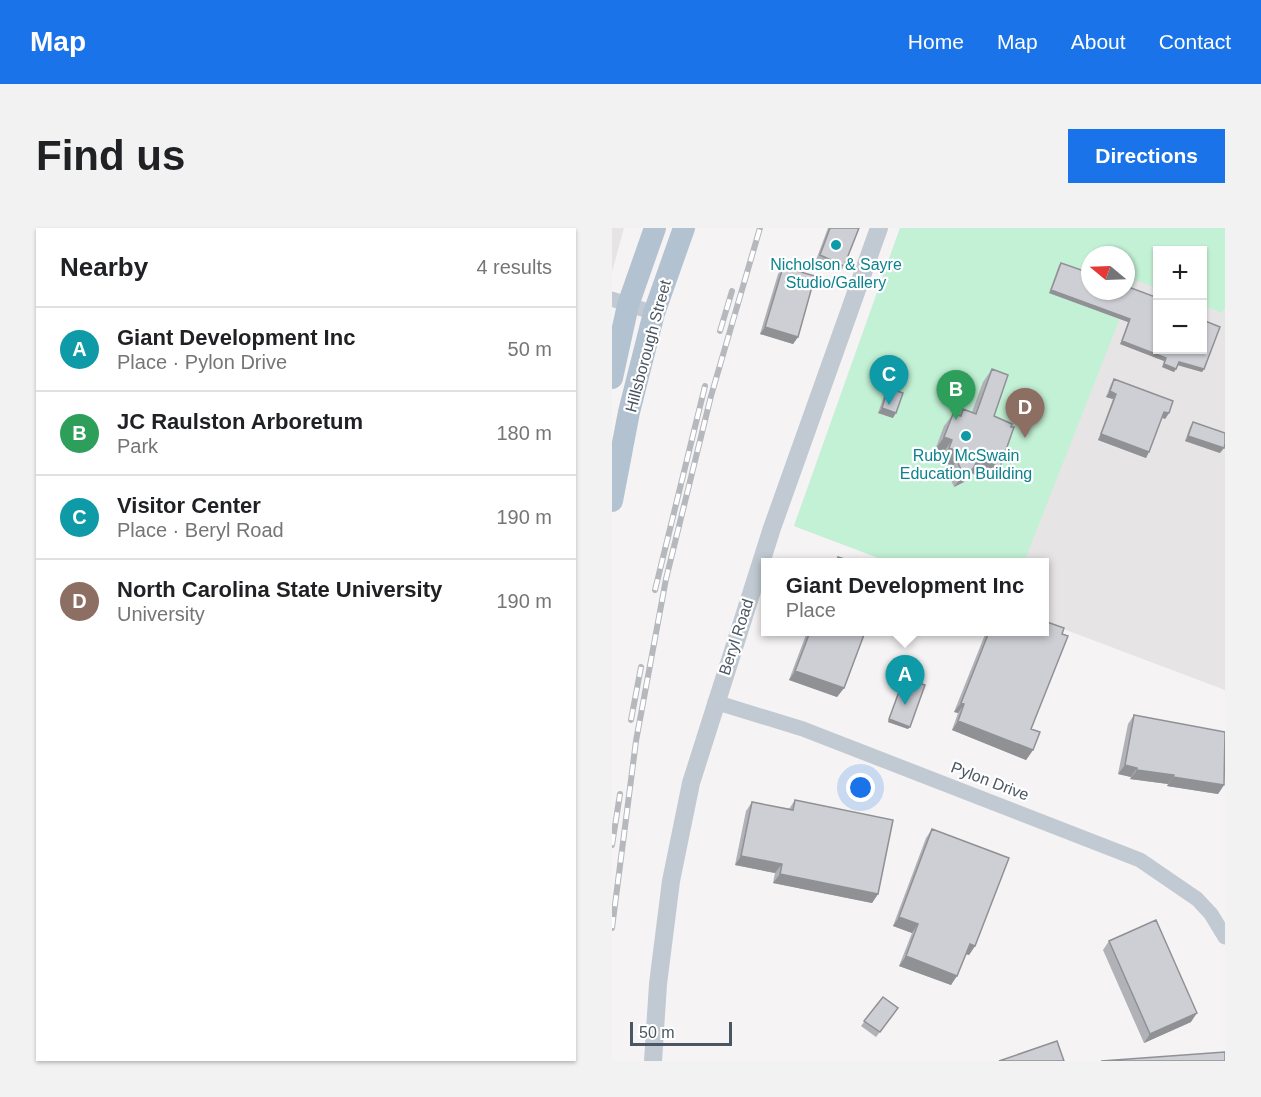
<!DOCTYPE html>
<html lang="en">
<head>
<meta charset="utf-8">
<style>
  :root { --surface:#fff; --page:#f2f2f2; --text:#202124; --muted:#757577; --line:#e0e0e0; --accent:#1a73e8 }
  body { margin:0; font-family:Arial,sans-serif; background:var(--page); color:var(--text) }
  .controls { position:absolute; right:18px; top:18px; display:grid; overflow:hidden; border-radius:0px; box-shadow:0 2px 4px #0004 }
  .controls button { width:54px; height:54px; display:grid; place-items:center; padding:0; border:0; border-bottom:2px solid var(--line); background:var(--surface); color:var(--text); font:30px sans-serif }
  .compass { position:absolute; left:469px; top:18px; width:54px; height:54px; border-radius:50%; background:var(--surface); box-shadow:0 2px 4px #0004; rotate:289deg }
  .scale { position:absolute; left:18px; bottom:15px; width:102px; box-sizing:border-box; padding-left:6px; border:3px solid #4a5661; border-top:0; font-size:16px; line-height:21px; white-space:nowrap; color:#4a5661; -webkit-text-stroke:4px #fff; paint-order:stroke }
  .you { position:absolute; left:249px; top:560px; width:21px; height:21px; margin:-15px; border:4px solid #fff; border-radius:50%; background:#1a73e8; box-shadow:0 0 0 9px #1a73e833 }
  .badge { display:grid; place-items:center; width:39px; height:39px; border-radius:50%; background:var(--accent); color:#fff; font-size:20px; font-weight:700 }
  .pin { position:absolute; translate:-50% -50px; filter:drop-shadow(0 2px 3px #0008) }
  .pin::after { content:''; position:absolute; top:32px; width:21px; height:18px; background:inherit; clip-path:polygon(0 0,100% 0,50% 100%) }
  .popup { position:absolute; left:149px; top:330px; width:288px; height:78px; box-sizing:border-box; display:grid; place-content:center; border-radius:0px; background:var(--surface); filter:drop-shadow(0 2px 4px #0005); font-size:20px; white-space:nowrap; color:var(--muted) }
  .popup b { font-size:22px; color:var(--text) }
  .popup::after { content:''; position:absolute; left:50%; top:100%; margin-left:-12px; border:12px solid transparent; border-top-color:var(--surface) }
  .list { margin:0; padding:0; list-style:none }
  h2 { display:flex; justify-content:space-between; align-items:center; height:78px; margin:0; padding:0 24px; font-size:26px }
  h2 small { font-size:20px; font-weight:400; color:var(--muted) }
  .list li { display:grid; grid-template-columns:39px 1fr auto; gap:18px; align-items:center; box-sizing:border-box; height:84px; padding:0 24px; border-top:2px solid var(--line) }
  .list b { display:block; font-size:22px; white-space:nowrap }
  .list p { margin:0; font-size:20px; white-space:nowrap; color:var(--muted) }
  .list em { font-size:20px; font-style:normal; color:var(--muted) }
  .map { position:relative; flex:none; width:613px; height:833px; overflow:hidden; border-radius:0px }
  header { display:flex; align-items:center; gap:36px; box-sizing:border-box; height:84px; padding:0 30px; background:var(--accent); color:#fff }
  header strong { font-size:28px }
  nav { display:flex; gap:33px; margin-inline-start:auto; font-size:21px }
  .intro { display:flex; align-items:center; justify-content:space-between; box-sizing:border-box; height:144px; padding:0 36px }
  h1 { margin:0; font-size:42px }
  .button { padding:15px 27px; border-radius:0px; background:var(--accent); color:#fff; font-size:21px; font-weight:700 }
  main { display:flex; gap:36px; padding:0 36px }
  aside { flex:1; background:var(--surface); border-radius:0px; box-shadow:0 2px 4px #0004 }
  .map>svg:first-child { display:block }
  .education { fill:#e6e4e5; fill-rule:evenodd }
  .green { fill:#c3f1d5; fill-rule:evenodd }
  .lines { fill:none; stroke-linecap:round; stroke-linejoin:round }
  .minor { stroke:#c1cad2; stroke-width:15 }
  .tertiary { stroke:#c1cad2; stroke-width:18 }
  .primary { stroke:#b3c2d1; stroke-width:22 }
  .rail-casing { stroke:#b5b8bd; stroke-width:6 }
  .rail { stroke:#fff; stroke-width:4; stroke-dasharray:11; stroke-linecap:butt }
  .wall { fill:#b0b2b7 }
  .shaded-wall { fill:#909195 }
  .building { fill:#cdcfd5; stroke:#909195; stroke-width:1.5 }
  .culture-dot { fill:#0f9aa8; stroke:#fff; stroke-width:2 }
  .labels { text-anchor:middle; dominant-baseline:central; stroke-width:4.5; stroke-linejoin:round; paint-order:stroke }
  .culture-label { font-size:16px; fill:#0d838f; stroke:#fff }
  .street-label { font-size:16px; fill:#4a5661; stroke:#fff }
</style>
</head>
<body>
<header>
<strong>Map</strong>
<nav><a>Home</a><a>Map</a><a>About</a><a>Contact</a></nav>
</header>
<div class="intro"><h1>Find us</h1><a class="button">Directions</a></div>
<main>
<aside>
<h2>Nearby<small>4 results</small></h2>
<ul class="list">
<li><span class="badge" style="background:#0f9aa8">A</span><div><b>Giant Development Inc</b><p>Place · Pylon Drive</p></div><em>50 m</em></li>
<li><span class="badge" style="background:#2e9e5b">B</span><div><b>JC Raulston Arboretum</b><p>Park</p></div><em>180 m</em></li>
<li><span class="badge" style="background:#0f9aa8">C</span><div><b>Visitor Center</b><p>Place · Beryl Road</p></div><em>190 m</em></li>
<li><span class="badge" style="background:#8d6e63">D</span><div><b>North Carolina State University</b><p>University</p></div><em>190 m</em></li>
</ul>
</aside>
<div class="map">
<svg width="613" height="833" viewBox="0 0 613 833">
  <rect width="100%" height="100%" fill="#f5f3f3"/>
  <path class="education" d="M0 0H12L0 44Z
    M288 0H613V462L433 394V334H277L182 298ZM546 22H590V122H546ZM478 27H514V63H478Z"/>
  <path class="green" d="M288 0H613V79L610 85 591 77 590 22H546L545 60 523 52 412 334H277L182 298ZM478 27H514V63H478Z"/>
  <g class="lines">
    <path class="minor" d="M0 71 42 85
      M103 474 191 501 528 632 585 671 599 686 613 709"/>
    <path class="tertiary" d="M41 833 46 756 59 653 79 555 160 300 267 0"/>
    <path class="primary" d="M0 150 16 77 43 0
      M0 273 17 184 42 85 72 0"/>
    <g class="rail-casing">
      <path id="rail" d="M108 103 120 63
        M43 362 93 158
        M19 492 29 439
        M0 617 8 566
        M0 700 24 513 54 351 99 168 148 0"/>
    </g>
    <use href="#rail" class="rail"/>
  </g>
  <path class="wall" d="M216 0H247L232 38 229 43 204 32Z
    M449 35 592 141 590 144 566 137 562 144 550 139 552 133 508 116 516 94 437 65 447 37Z
    M171 39 186 109 181 116 148 106 166 46Z
    M380 141 382 188 388 239 379 252 359 245 352 254 342 259 337 248 341 238 328 233 331 225 323 222 332 198 341 186 346 188 351 181 360 184 371 154Z
    M502 151 557 185 553 191 550 189 534 230 486 212 501 171 494 169 499 156Z
    M276 160 281 190 266 185 273 165Z
    M581 194 608 225 573 213 578 199Z
    M195 404H253L232 460 225 469 177 452Z
    M374 404H432L419 501 421 522 414 532 340 502 346 485 342 484Z
    M292 450 296 501 276 494Z
    M522 487 612 557 606 566 555 558 556 556 518 551 519 549 506 546 516 496Z
    M183 572 266 666 260 675 161 655 163 645 123 637 134 583 140 574 177 581Z
    M320 601 363 718 357 727 354 726 339 757 287 738 300 705 281 698 314 610Z
    M497 713 579 794 532 815 491 722Z
    M271 769 286 780 264 809 249 798Z"/>
  <path class="shaded-wall" d="M439 62 518 91 516 94 437 65Z
    M153 99 186 109 181 116 148 106Z
    M510 113 554 130 552 133 508 116Z
    M567 134 592 141 590 144 565 137Z
    M552 136 564 141 562 144 550 139Z
    M498 163 504 166 501 171 494 169Z
    M270 180 284 185 281 190 266 185Z
    M552 184 557 185 553 191 548 189Z
    M489 206 537 224 534 230 486 212Z
    M576 208 612 220 608 225 573 213Z
    M332 209 340 212 331 225 323 222Z
    M337 220 350 225 341 238 328 233Z
    M366 231 388 239 379 252 359 245 352 254 342 259 351 246Z
    M183 443 232 460 225 469 177 452Z
    M349 475 352 476 346 485 342 484Z
    M277 491 298 499 296 501 276 494Z
    M346 493 421 522 414 532 340 502Z
    M513 537 525 540 519 549 506 546Z
    M525 542 562 547 556 556 518 551Z
    M561 549 612 557 606 566 555 558Z
    M129 628 170 636 163 645 123 637Z
    M168 646 266 666 260 675 161 655Z
    M287 689 306 696 300 705 281 698Z
    M358 716 363 718 357 727 351 725Z
    M294 728 345 748 339 757 287 738Z
    M585 785 579 794 532 815 538 806Z"/>
  <path class="building" d="M218 0H247L232 38 208 27Z
    M449 35 478 45V63H514V58L546 70V122H591V92L608 99 592 141 567 134 564 141 552 136 554 130 510 113 518 91 439 62Z
    M171 39 203 48 186 109 153 99Z
    M380 141 396 147 382 188 400 196 399 199H402L388 239 366 231 361 241 351 246 346 235 350 225 337 220 340 212 332 209 341 186 349 188 351 181 364 186Z
    M502 151 561 173 557 185 552 184 537 224 489 206 504 166 498 163Z
    M276 160 291 165 284 185 270 180Z
    M581 194 613 205V216L612 220 576 208Z
    M226 329 242 334H224Z
    M432 393 452 400 450 406 456 408 419 501 428 504 421 522 346 493 352 476 349 475 377 404H432Z
    M198 404H253L232 460 183 443Z
    M292 450 313 457 298 499 277 491Z
    M522 487 613 504 612 557 561 549 562 547 525 542V540L513 537Z
    M183 572 281 592 266 666 168 646 170 636 129 628 140 574 181 582Z
    M320 601 397 630 363 718 358 716 345 748 294 728 306 696 287 689Z
    M544 692 585 785 538 806 497 713Z
    M271 769 286 780 268 804 252 793Z
    M445 813 452 833H387Z
    M613 824V833H489Z"/>
  <g class="culture-dot">
    <circle cx="224" cy="17" r="6"/>
    <circle cx="354" cy="208" r="6"/>
  </g>
  <g class="labels">
    <g class="culture-label">
      <text x="224" y="36">Nicholson &amp; Sayre<tspan x="224" dy="18">Studio/Gallery</tspan></text>
      <text x="354" y="227">Ruby McSwain<tspan x="354" dy="18">Education Building</tspan></text>
    </g>
    <g class="street-label">
      <text transform="translate(36 118) rotate(-75)">Hillsborough Street</text>
      <text transform="translate(124 409) rotate(-72)">Beryl Road</text>
      <text transform="translate(378 553) rotate(21)">Pylon Drive</text>
    </g>
  </g>
</svg>
<div class="controls">
<button>+</button>
<button>−</button>
</div>
<svg class="compass" viewBox="-18 -18 36 36"><path d="M0-13l5 13h-10z" fill="#e53935"/><path d="M0 13l5-13h-10z" fill="#757577"/></svg>
<div class="scale">50 m</div>
<div class="you"></div>
<div class="pin badge" style="left:293px;top:477px;background:#0f9aa8">A</div>
<div class="popup"><b>Giant Development Inc</b>Place</div>
<div class="pin badge" style="left:344px;top:192px;background:#2e9e5b">B</div>
<div class="pin badge" style="left:277px;top:177px;background:#0f9aa8">C</div>
<div class="pin badge" style="left:413px;top:210px;background:#8d6e63">D</div>
</div>
</main>
</body>
</html>
